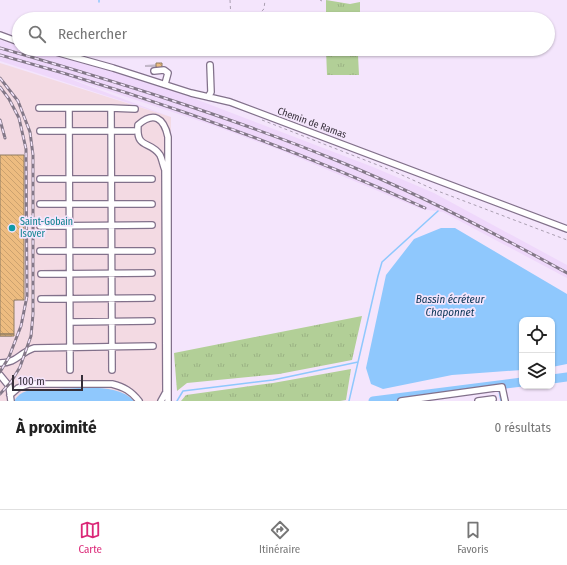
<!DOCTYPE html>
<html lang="fr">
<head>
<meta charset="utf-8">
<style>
  :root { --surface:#fff; --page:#f2f2f2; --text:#222; --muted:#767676; --line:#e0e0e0; --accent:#db2777 }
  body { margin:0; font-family:"Fira Sans Condensed",sans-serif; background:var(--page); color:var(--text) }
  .controls { position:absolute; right:12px; bottom:12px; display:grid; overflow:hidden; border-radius:8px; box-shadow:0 1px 3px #0004 }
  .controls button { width:36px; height:36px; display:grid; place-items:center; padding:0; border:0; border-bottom:1px solid var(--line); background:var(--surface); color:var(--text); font:20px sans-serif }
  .scale { position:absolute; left:12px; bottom:10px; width:71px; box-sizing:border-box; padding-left:4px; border:2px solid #362f3a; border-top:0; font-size:11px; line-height:14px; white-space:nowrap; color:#362f3a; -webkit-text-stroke:3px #f4e5fc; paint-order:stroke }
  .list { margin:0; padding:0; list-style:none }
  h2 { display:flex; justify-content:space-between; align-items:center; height:52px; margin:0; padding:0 16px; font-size:17px }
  h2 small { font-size:13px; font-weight:400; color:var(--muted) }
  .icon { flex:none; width:22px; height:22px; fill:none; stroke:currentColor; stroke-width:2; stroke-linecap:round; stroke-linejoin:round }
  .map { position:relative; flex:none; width:567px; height:401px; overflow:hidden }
  .search { position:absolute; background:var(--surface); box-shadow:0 1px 3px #0004; left:12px; right:12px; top:12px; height:44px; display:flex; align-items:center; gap:10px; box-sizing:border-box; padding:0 14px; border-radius:22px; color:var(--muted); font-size:15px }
  .sheet { height:108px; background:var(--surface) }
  nav { display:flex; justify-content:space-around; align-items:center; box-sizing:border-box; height:56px; border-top:1px solid var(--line); background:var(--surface); font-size:11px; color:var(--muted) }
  nav a { display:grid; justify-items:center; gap:2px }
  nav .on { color:var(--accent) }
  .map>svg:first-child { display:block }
  .built { fill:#efd8fb }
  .industrial { fill:#f3dae3 }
  .grass { fill:url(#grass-tufts) }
  .water { fill:#8fc8fd }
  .shadow { fill:#0003 }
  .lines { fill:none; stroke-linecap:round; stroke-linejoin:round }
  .stream { stroke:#8fc8fd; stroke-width:1.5 }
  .river { stroke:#8fc8fd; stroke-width:9 }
  .building { fill:url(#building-back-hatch); stroke:#907c63 }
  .minor-casing { stroke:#82718b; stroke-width:8 }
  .path { stroke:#aa9fb1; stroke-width:1; stroke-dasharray:3 3; stroke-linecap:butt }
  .minor { stroke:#fff; stroke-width:5.5 }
  .rail-casing { stroke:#837888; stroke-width:3 }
  .rail { stroke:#f4e5fc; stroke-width:1.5; stroke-dasharray:4.5; stroke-linecap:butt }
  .culture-dot { fill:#0f9aa8; stroke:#f4e5fc; stroke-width:1.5 }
  .labels { text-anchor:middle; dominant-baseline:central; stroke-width:3.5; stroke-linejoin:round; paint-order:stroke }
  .street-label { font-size:10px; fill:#362f3a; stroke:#f4e5fc }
  .culture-label { font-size:10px; fill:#0d838f; stroke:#f4e5fc; text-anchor:start }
  .water-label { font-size:11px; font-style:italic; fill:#073354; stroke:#f4e5fc }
</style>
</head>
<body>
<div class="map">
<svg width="567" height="401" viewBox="0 0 567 401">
  <defs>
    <pattern id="grass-tufts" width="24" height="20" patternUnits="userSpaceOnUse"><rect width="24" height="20" fill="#b2cf97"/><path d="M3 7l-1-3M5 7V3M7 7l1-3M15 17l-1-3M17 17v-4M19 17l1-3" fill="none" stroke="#9ab283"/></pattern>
    <pattern id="building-back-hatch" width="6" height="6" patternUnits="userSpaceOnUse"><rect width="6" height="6" fill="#edbc80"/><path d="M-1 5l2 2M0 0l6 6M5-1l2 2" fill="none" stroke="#cca26f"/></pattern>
  </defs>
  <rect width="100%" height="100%" fill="#f4e5fc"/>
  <path class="built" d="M0 40 19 46V49H31L116 73 190 97 373 167 434 193 567 265V278L443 212 421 209 280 150 212 125 57 74 171 117 0 61Z"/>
  <path class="industrial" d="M0 63 171 117 169 360 171 401H0Z"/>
  <path class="grass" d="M326 0 350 4 360 2V19H326Z
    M326 49H360L361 54 358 55 359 75H327Z
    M362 316 352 360 279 374 187 383 177 391 174 353Z
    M351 369 346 400 340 401H181L186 395 273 383Z"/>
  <path class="water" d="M441 228H455L567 294V364L552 367V320H522V370L452 375 383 389 371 384 366 368 386 275 414 239Z
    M53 389C76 389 117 382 134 401H14C22 387 39 389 53 389Z"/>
  <path class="shadow" d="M161 64 156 70 155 67H145V65Z
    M0 156 23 299 13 301V336L11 337H0Z"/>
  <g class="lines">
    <path class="stream" d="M99 2V0
      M499 391 501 401
      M177 401 183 391 273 380 358 362
      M349 401 378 276 382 262 438 211"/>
    <path class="river" d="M552 379 567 377
      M373 401 522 382"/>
  </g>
  <path class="building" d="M194 49H202L203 52 195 55Z
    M156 63H162V69L156 70Z
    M0 155H24V300H14V334H0Z
    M0 334H14V336H0Z"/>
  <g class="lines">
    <g class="minor-casing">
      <path id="minor" d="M0 35 19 42
        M45 49 113 68 191 93 230 102 567 229
        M154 71 164 70 168 73 165 84
        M208 97 211 92 210 65
        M39 108H111L112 370
        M111 108 135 109
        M69 109 70 370
        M40 131H134
        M40 179H152
        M40 204H152
        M40 226 152 225
        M40 251H152
        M41 274 152 273
        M41 299 152 298
        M70 322 152 321
        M0 363C17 363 19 353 34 348L153 346
        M0 375 9 386 11 401
        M10 395 18 388 29 384H112C124 387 131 391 139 401
        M161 401 166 392 165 170C163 165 162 159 160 155 150 140 136 150 138 125 154 111 164 118 168 137V401
        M401 401 502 387 505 401
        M478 401 493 399"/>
    </g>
    <path class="path" d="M230 0 231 19
      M320 0 322 1
      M253 19 264 9 265 0
      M262 120 393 171 435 190 567 240"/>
    <use href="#minor" class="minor"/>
    <g class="rail-casing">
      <path id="rail" d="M0 48C114 81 228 116 338 161 417 193 493 232 567 273
        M0 55C146 95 287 146 425 208
        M0 78 18 101 30 132 33 155V314L31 336 20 367 11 382 0 394
        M0 87 9 99 19 118 26 149 27 296 21 326 9 357 0 372
        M0 120 5 138"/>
    </g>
    <use href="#rail" class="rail"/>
  </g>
  <circle class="culture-dot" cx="12" cy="228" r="4"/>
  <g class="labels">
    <g class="street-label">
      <text transform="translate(312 123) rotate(20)">Chemin de Ramas</text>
    </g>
    <g class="culture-label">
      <text x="20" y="222">Saint-Gobain<tspan x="20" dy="12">Isover</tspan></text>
    </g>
    <g class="water-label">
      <text x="450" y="299">Bassin écréteur<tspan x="450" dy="13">Chaponnet</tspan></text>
    </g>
  </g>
</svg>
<div class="controls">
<button><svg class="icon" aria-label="locate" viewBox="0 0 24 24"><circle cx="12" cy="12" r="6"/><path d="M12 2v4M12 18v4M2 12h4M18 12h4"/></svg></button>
<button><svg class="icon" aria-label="layers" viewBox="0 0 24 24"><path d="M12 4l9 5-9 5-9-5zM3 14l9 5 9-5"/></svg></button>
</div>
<div class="scale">100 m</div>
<div class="search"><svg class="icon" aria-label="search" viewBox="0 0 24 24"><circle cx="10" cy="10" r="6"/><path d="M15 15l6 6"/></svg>Rechercher</div>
</div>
<section class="sheet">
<h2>À proximité<small>0 résultats</small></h2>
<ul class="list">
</ul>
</section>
<nav>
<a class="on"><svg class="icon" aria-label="map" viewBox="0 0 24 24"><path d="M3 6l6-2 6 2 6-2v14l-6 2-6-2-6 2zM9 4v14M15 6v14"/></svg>Carte</a>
<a><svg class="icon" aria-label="directions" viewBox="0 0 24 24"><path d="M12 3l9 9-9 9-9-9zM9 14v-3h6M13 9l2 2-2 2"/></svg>Itinéraire</a>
<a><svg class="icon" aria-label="saved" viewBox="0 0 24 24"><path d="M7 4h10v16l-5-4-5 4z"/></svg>Favoris</a>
</nav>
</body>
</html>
